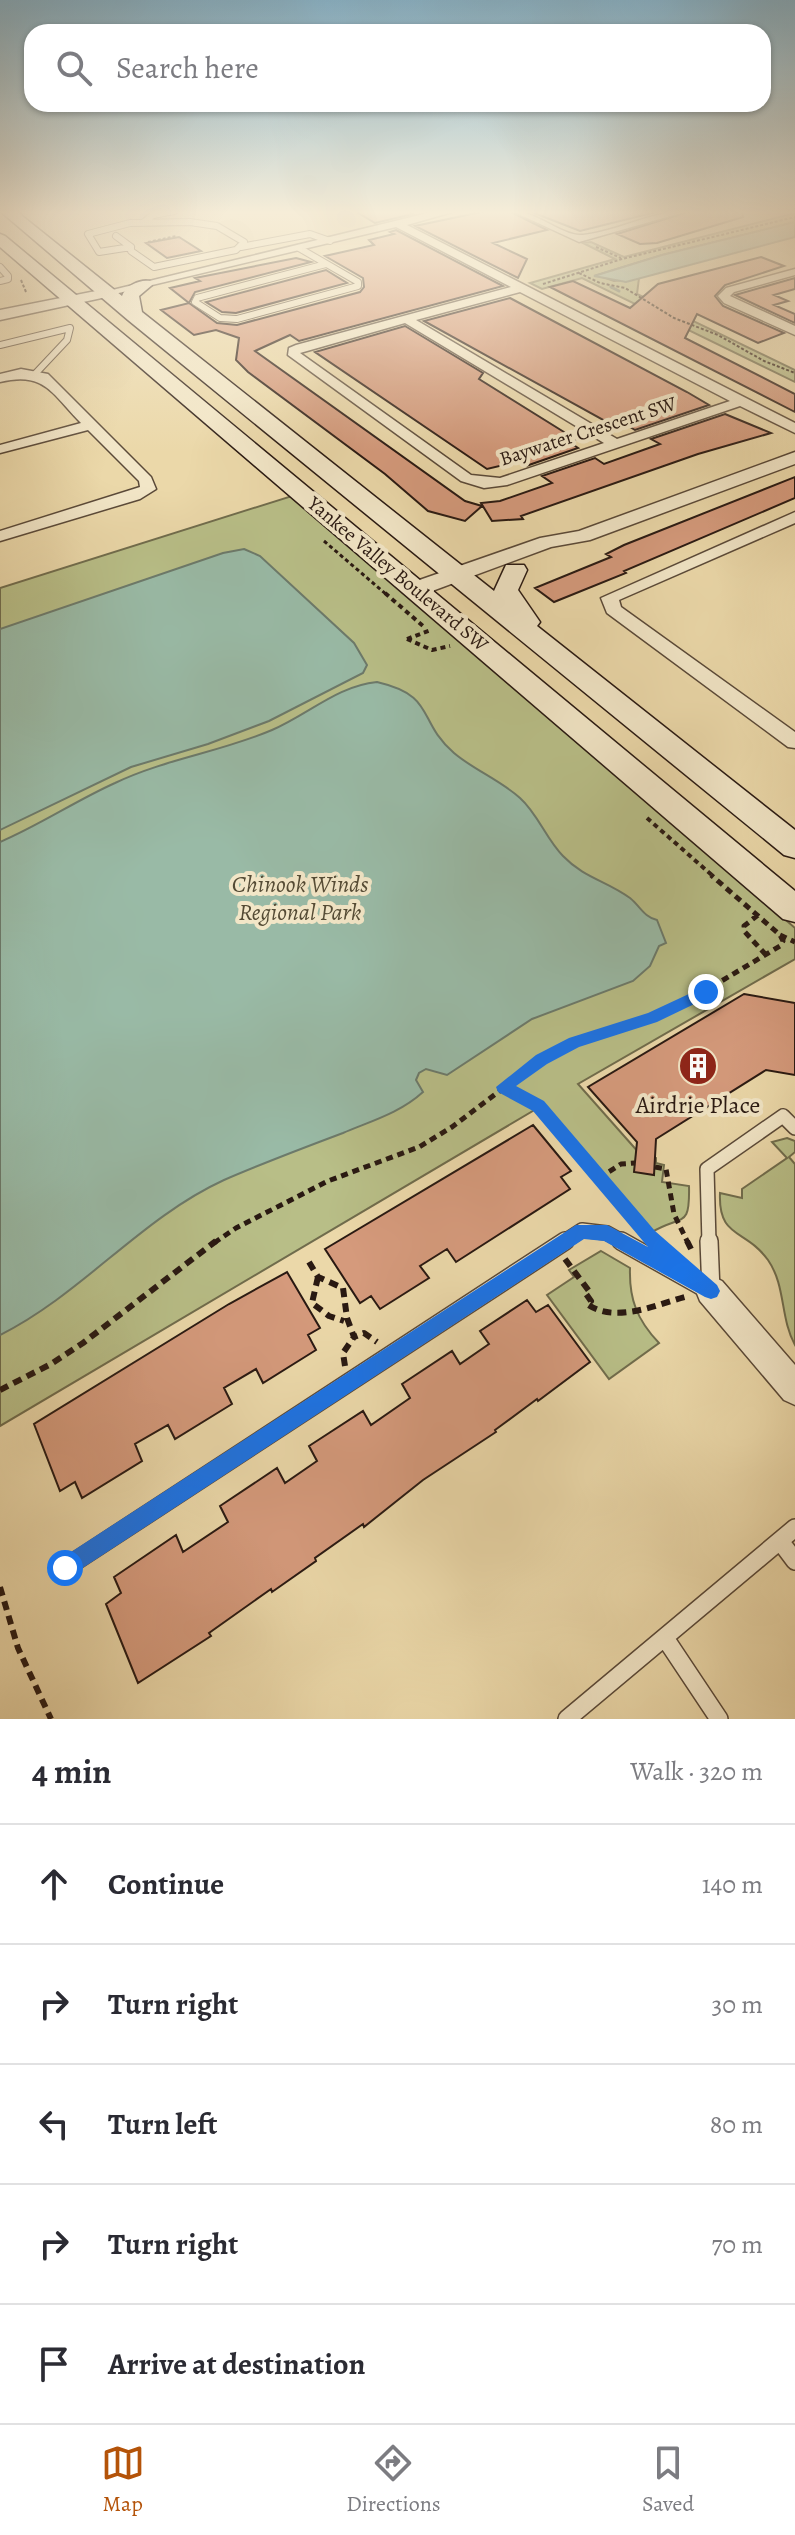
<!DOCTYPE html>
<html lang="en">
<head>
<meta charset="utf-8">
<style>
  :root { --surface:#fff; --page:#f7f7f7; --text:#2b2b33; --muted:#7c7c81; --line:#e1e1e2; --accent:#b45309 }
  body { margin:0; font-family:Alegreya,serif; background:var(--page); color:var(--text) }
  .stop { position:absolute; width:24px; height:24px; margin:-18px; border:6px solid #1a73e8; border-radius:50%; background:#fff }
  .stop.end { background:#1a73e8; border-color:#fff; box-shadow:0 2px 8px #0008 }
  .list { margin:0; padding:0; list-style:none }
  h2 { display:flex; justify-content:space-between; align-items:center; height:104px; margin:0; padding:0 32px; font-size:34px }
  h2 small { font-size:26px; font-weight:400; color:var(--muted) }
  .list li { display:grid; grid-template-columns:52px 1fr auto; gap:24px; align-items:center; box-sizing:border-box; height:120px; padding:0 32px; border-top:2px solid var(--line) }
  .list b { display:block; font-size:30px; white-space:nowrap }
  .list em { font-size:26px; font-style:normal; color:var(--muted) }
  .icon { flex:none; width:44px; height:44px; fill:none; stroke:currentColor; stroke-width:2; stroke-linecap:round; stroke-linejoin:round }
  .map { position:relative; flex:none; width:795px; height:1719px; overflow:hidden }
  .search { position:absolute; background:var(--surface); box-shadow:0 2px 6px #0004; left:24px; right:24px; top:24px; height:88px; display:flex; align-items:center; gap:20px; box-sizing:border-box; padding:0 28px; border-radius:24px; color:var(--muted); font-size:30px }
  .sheet { height:704px; background:var(--surface) }
  nav { display:flex; justify-content:space-around; align-items:center; box-sizing:border-box; height:112px; border-top:2px solid var(--line); background:var(--surface); font-size:22px; color:var(--muted) }
  nav a { display:grid; justify-items:center; gap:4px }
  nav .on { color:var(--accent) }
  .map>svg:first-child { display:block }
  .green { fill:#b8be87; stroke:#706c4c; stroke-width:2 }
  .water { fill:#99baa6; stroke:#6c7a6b; stroke-width:2 }
  .lines { fill:none; stroke-linecap:round; stroke-linejoin:round }
  .stream { stroke:#6c7a6b; stroke-width:3 }
  .building { fill:#d59a7c; stroke:#291912; stroke-width:2 }
  .service-far2-casing { stroke:#5a4938; stroke-width:8 }
  .service-far1-casing { stroke:#5a4938; stroke-width:16 }
  .service-casing { stroke:#5a4938; stroke-width:20 }
  .minor-casing { stroke:#5a4938; stroke-width:3 }
  .tertiary-casing { stroke:#5a4938; stroke-width:3 }
  .secondary-casing { stroke:#291912; stroke-width:3 }
  .path-far4 { stroke:#291912; stroke-width:2; stroke-dasharray:3 2; stroke-linecap:butt }
  .path-far3 { stroke:#291912; stroke-width:3; stroke-dasharray:4 3; stroke-linecap:butt }
  .path-far2 { stroke:#291912; stroke-width:4; stroke-dasharray:5 4; stroke-linecap:butt }
  .path-far1 { stroke:#291912; stroke-width:5; stroke-dasharray:7 5; stroke-linecap:butt }
  .path { stroke:#291912; stroke-width:6; stroke-dasharray:9 6; stroke-linecap:butt }
  .service-far2 { stroke:#f2e6c7; stroke-width:6 }
  .service-far1 { stroke:#f2e6c7; stroke-width:13 }
  .service { stroke:#f2e6c7; stroke-width:17 }
  .minor { fill:#f2e6c7; fill-rule:evenodd }
  .tertiary { fill:#f2e6c7; fill-rule:evenodd }
  .secondary { fill:#f2e6c7; fill-rule:evenodd }
  .route { fill:#1a73e8 }
  .labels { text-anchor:middle; dominant-baseline:central; stroke-width:8; stroke-linejoin:round; paint-order:stroke }
  .far-street-label { font-size:20px; fill:#291912; stroke:#f2e6c7 }
  .park-label { font-size:24px; font-style:italic; fill:#544b35; stroke:#f2e6c7 }
  .poi-label { font-size:24px; fill:#291912; stroke:#f2e6c7 }
</style>
</head>
<body>
<div class="map">
<svg width="795" height="1719" viewBox="0 0 795 1719">
  <rect width="100%" height="100%" fill="#ebd8a9"/>
  <filter id="stains"><feTurbulence type="fractalNoise" baseFrequency=".0025" numOctaves="4"/><feColorMatrix values="0 0 0 0 .2 0 0 0 0 .09 0 0 0 0 .02 0 0 0 .5 -.17"/></filter>
  <radialGradient id="worn" r=".72"><stop offset=".6" stop-color="#630" stop-opacity="0"/><stop offset="1" stop-color="#630" stop-opacity=".3"/></radialGradient>
  <path class="green" d="M795 213V222L662 255 597 275 614 281 639 278 637 294 795 370V382L582 278 542 289 530 283 615 259 583 243 591 242 624 257Z
    M295 495 795 928V959L578 1084 640 1154 656 1158V1163L664 1165 662 1182 689 1186C690 1229 683 1214 652 1232L543 1105 0 1426V588Z
    M787 1138 795 1141V1152L789 1157 795 1164V1345C780 1318 786 1286 768 1260 745 1228 718 1239 720 1193L742 1198V1189L787 1158 772 1142Z
    M601 1251 630 1268C629 1299 637 1320 659 1343L609 1379 547 1295 574 1277 569 1270Z"/>
  <path class="water" d="M795 222V237L626 282 594 276 662 255Z
    M244 549 260 556 354 643 367 665 363 673 269 721 208 744 131 767 0 830V629L223 553Z
    M377 682C437 696 416 720 454 753 474 770 500 780 520 798 538 814 546 839 563 856 584 878 607 881 630 898 640 906 644 917 657 920L666 943 659 946 650 966 633 981 532 1019 447 1075 426 1069 419 1073 416 1080 423 1092C400 1113 371 1121 343 1133 303 1148 263 1163 224 1180 141 1218 82 1294 0 1335V842C40 825 75 801 115 783 165 759 221 752 272 730 309 714 337 686 377 682Z"/>
  <g class="lines">
    <path class="stream" d="M611 287 619 291"/>
  </g>
  <path class="building" d="M355 211H409L413 214 375 223Z
    M486 211H509L547 230 493 243 527 259 518 278 415 226Z
    M529 211H660L580 231Z
    M691 211H742L743 217 657 243 640 244 617 234Z
    M396 230 503 286 299 341 290 335 255 351 465 501 482 506 465 521 428 511 385 474 248 372 236 360 239 338 216 330 194 335 161 310 189 303 217 323 237 325 360 292 364 287 363 278 325 256 374 245 369 240 394 234 390 232Z
    M179 237 201 251 167 258 146 243Z
    M761 257 784 266 725 285 715 296 723 306 784 333 758 343 697 314 685 338 795 394V412L550 287 573 281 630 308 658 284Z
    M296 258 311 262 195 292 189 303 170 288 200 281 195 278Z
    M326 270 347 283 236 313 222 312 206 302Z
    M795 278V289L774 295 788 301 774 305 795 314V323L735 295Z
    M510 298 687 392 709 405 635 430 625 424 614 426 424 321Z
    M405 326 483 373 479 379 572 437 576 440 569 442 578 448 526 466 520 461 487 469 315 352Z
    M725 414 771 433 698 454 521 516 523 519 492 521 481 503 500 501 552 483 542 476 595 458 604 464 660 444 651 439Z
    M795 477V498L624 571 626 573 554 602 535 588 611 557 606 554 624 545Z
    M744 994 795 1003V1075L766 1070 656 1139 654 1175 634 1172 637 1142 588 1087Z
    M533 1125 571 1171 561 1177 570 1189 456 1262 447 1249 420 1266 429 1278 380 1309 371 1296 360 1303 325 1249Z
    M287 1272 320 1328 308 1335 316 1350 263 1383 256 1369 224 1388 232 1404 175 1439 168 1425 135 1444 142 1461 82 1498 75 1482 60 1491 34 1424 229 1304Z
    M527 1300 536 1312 548 1305 590 1362 538 1401 537 1399 495 1430 496 1432 423 1480 364 1527 363 1524 315 1558 316 1561 272 1592 271 1589 209 1633 211 1636 138 1683 106 1604 121 1593 114 1577 176 1535 183 1552 228 1522 220 1506 277 1468 285 1483 317 1461 309 1446 363 1411 371 1425 410 1398 402 1384 452 1351 460 1364 489 1344 480 1331Z"/>
  <g class="lines">
    <g class="service-far2-casing">
      <path id="service-far2" d="M144 222 153 215 174 211
        M190 222 217 226 244 242 236 250 154 267 131 251V247L99 252 88 234 130 223Z
        M116 236 131 247
        M241 247 310 234 330 241
        M299 248 358 282V286L237 319 220 318 195 302 197 298 326 264
        M0 267 8 276V279L0 281
        M0 345 70 328 67 340 35 374"/>
    </g>
    <g class="service-far1-casing">
      <path id="service-far1" d="M562 1243 582 1230 607 1233 625 1243
        M709 1243 707 1169 783 1116 795 1128"/>
    </g>
    <g class="service-casing">
      <path id="service" d="M621 1241 710 1291
        M709 1241 711 1291
        M780 1541 795 1561
        M65 1568 565 1241
        M665 1638 719 1719
        M567 1719 795 1528"/>
    </g>
    <g class="minor-casing">
      <path id="minor" d="M436 211H456L407 225 795 423V433L740 406 507 485 484 488 461 481 288 355 289 348 296 345 511 287 396 227 106 296 100 293ZM520 292 730 401 617 439 416 320ZM405 323 604 443 500 478 471 475 300 353Z
        M512 211C537 211 563 237 583 235 619 231 651 211 688 211L579 242Z
        M795 269V275L734 292 730 296 795 326V335L724 303 718 296 726 288Z
        M21 369 48 374 151 477 156 489 140 499 0 541V531L140 487 139 481 88 430 0 453V445L81 423C52 394 45 371 0 382V374Z
        M795 512V523L619 600 621 607 795 732V748L788 747 607 613 601 598Z
        M711 1276 722 1281 795 1365V1405L784 1400 700 1301 696 1291 700 1281Z"/>
    </g>
    <g class="tertiary-casing">
      <path id="tertiary" d="M106 289 113 293 111 296 0 320V310Z
        M795 452V464L590 540 551 547 424 594 416 596 405 589 408 584 540 538 579 531Z"/>
    </g>
    <g class="secondary-casing">
      <path id="secondary" d="M0 211H16L122 296C125 286 140 279 150 281L152 285 139 296 142 312 494 591 506 565H524L527 570 518 590 540 622 537 626 795 830V858L784 855 128 320Z
        M0 234 5 236 795 891V922L783 919 0 247Z"/>
    </g>
    <path class="path-far4" d="M148 242 176 236
      M596 247 621 258
      M579 273 600 283 625 288 674 318 718 335 764 361 795 373
      M21 280 26 292
      M543 284 622 259 795 217"/>
    <path class="path-far3" d="M324 541 387 595"/>
    <path class="path-far2" d="M385 593 423 626
      M407 639 431 630
      M407 639 432 650 450 646
      M647 818 714 877"/>
    <path class="path-far1" d="M758 915 744 926 745 932 766 955
      M780 935 795 942
      M504 1087 539 1106 646 1233
      M655 1167 666 1169 674 1214 688 1243
      M599 1178 621 1164 635 1163
      M214 1243 236 1228 328 1181 419 1147 452 1127 542 1059 575 1042 678 1007 780 946 783 941 780 935 711 875"/>
    <path class="path" d="M687 1241 691 1249
      M565 1259 589 1291 586 1294 591 1301 587 1304C615 1324 655 1305 685 1297
      M309 1262 318 1277 343 1288 347 1318 354 1337 364 1333 377 1342
      M318 1277 312 1303 329 1316 344 1321
      M345 1366 343 1353 354 1337
      M0 1390 51 1364 83 1343 216 1241
      M0 1587 18 1648 51 1719"/>
    <use href="#service-far2" class="service-far2"/>
    <use href="#service-far1" class="service-far1"/>
    <use href="#service" class="service"/>
    <use href="#minor" class="minor"/>
    <use href="#tertiary" class="tertiary"/>
    <use href="#secondary" class="secondary"/>
  </g>
  <linearGradient id="sky" x2="0" y2="1"><stop stop-color="#88b6ce"/><stop offset="0.47" stop-color="#f6edd8"/><stop offset="1" stop-color="#f6edd8" stop-opacity="0"/></linearGradient>
  <rect width="795" height="452" fill="url(#sky)"/>
  <path class="route" d="M706 986 711 988V996L657 1022 579 1047 547 1064 516 1086 544 1101 655 1231 717 1285 720 1291 717 1297 711 1299 705 1297 604 1241 584 1239 72 1575 65 1578 57 1575 54 1568 57 1561 576 1225H607L648 1247 533 1111 498 1092 496 1087 536 1055 569 1038 648 1013Z"/>
  <defs>
    <g id="building-disc" transform="scale(2)"><circle r="9.5" fill="#8f2418" stroke="#f2e6c7"/><path d="M-4-6H4V6H1V3H-1V6H-4ZM-2.5-4.3h1.7v1.8h-1.7ZM.8-4.3h1.7v1.8H.8ZM-2.5-1h1.7V.8h-1.7ZM.8-1h1.7V.8H.8Z" fill="#fff"/></g>
  </defs>
  <g fill-rule="evenodd">
    <use href="#building-disc" x="698" y="1066"/>
  </g>
  <g class="labels">
    <g class="far-street-label">
      <text transform="translate(588 431) rotate(-18)">Baywater Crescent SW</text>
      <text transform="translate(398 574) rotate(40)">Yankee Valley Boulevard SW</text>
    </g>
    <g class="park-label">
      <text x="300" y="884">Chinook Winds<tspan x="300" dy="28">Regional Park</tspan></text>
    </g>
    <g class="poi-label">
      <text x="698" y="1105">Airdrie Place</text>
    </g>
  </g>
  <rect width="100%" height="100%" filter="url(#stains)"/>
  <rect width="100%" height="100%" fill="url(#worn)"/>
</svg>
<div class="stop" style="left:65px;top:1568px"></div>
<div class="stop end" style="left:706px;top:992px"></div>
<div class="search"><svg class="icon" aria-label="search" viewBox="0 0 24 24"><circle cx="10" cy="10" r="6"/><path d="M15 15l6 6"/></svg>Search here</div>
</div>
<section class="sheet">
<h2>4 min<small>Walk · 320 m</small></h2>
<ul class="list">
<li><svg class="icon" aria-label="ahead" viewBox="0 0 24 24"><path d="M12 20V5M6 11l6-6 6 6"/></svg><div><b>Continue</b></div><em>140 m</em></li>
<li><svg class="icon" aria-label="right" viewBox="0 0 24 24"><path d="M7 20v-9h11M14 6l5 5-5 5"/></svg><div><b>Turn right</b></div><em>30 m</em></li>
<li><svg class="icon" aria-label="left" viewBox="0 0 24 24"><path d="M17 20v-9H6M10 6l-5 5 5 5"/></svg><div><b>Turn left</b></div><em>80 m</em></li>
<li><svg class="icon" aria-label="right" viewBox="0 0 24 24"><path d="M7 20v-9h11M14 6l5 5-5 5"/></svg><div><b>Turn right</b></div><em>70 m</em></li>
<li><svg class="icon" aria-label="arrive" viewBox="0 0 24 24"><path d="M6 21V4h12l-3 4 3 4H6"/></svg><div><b>Arrive at destination</b></div></li>
</ul>
</section>
<nav>
<a class="on"><svg class="icon" aria-label="map" viewBox="0 0 24 24"><path d="M3 6l6-2 6 2 6-2v14l-6 2-6-2-6 2zM9 4v14M15 6v14"/></svg>Map</a>
<a><svg class="icon" aria-label="directions" viewBox="0 0 24 24"><path d="M12 3l9 9-9 9-9-9zM9 14v-3h6M13 9l2 2-2 2"/></svg>Directions</a>
<a><svg class="icon" aria-label="saved" viewBox="0 0 24 24"><path d="M7 4h10v16l-5-4-5 4z"/></svg>Saved</a>
</nav>
</body>
</html>
